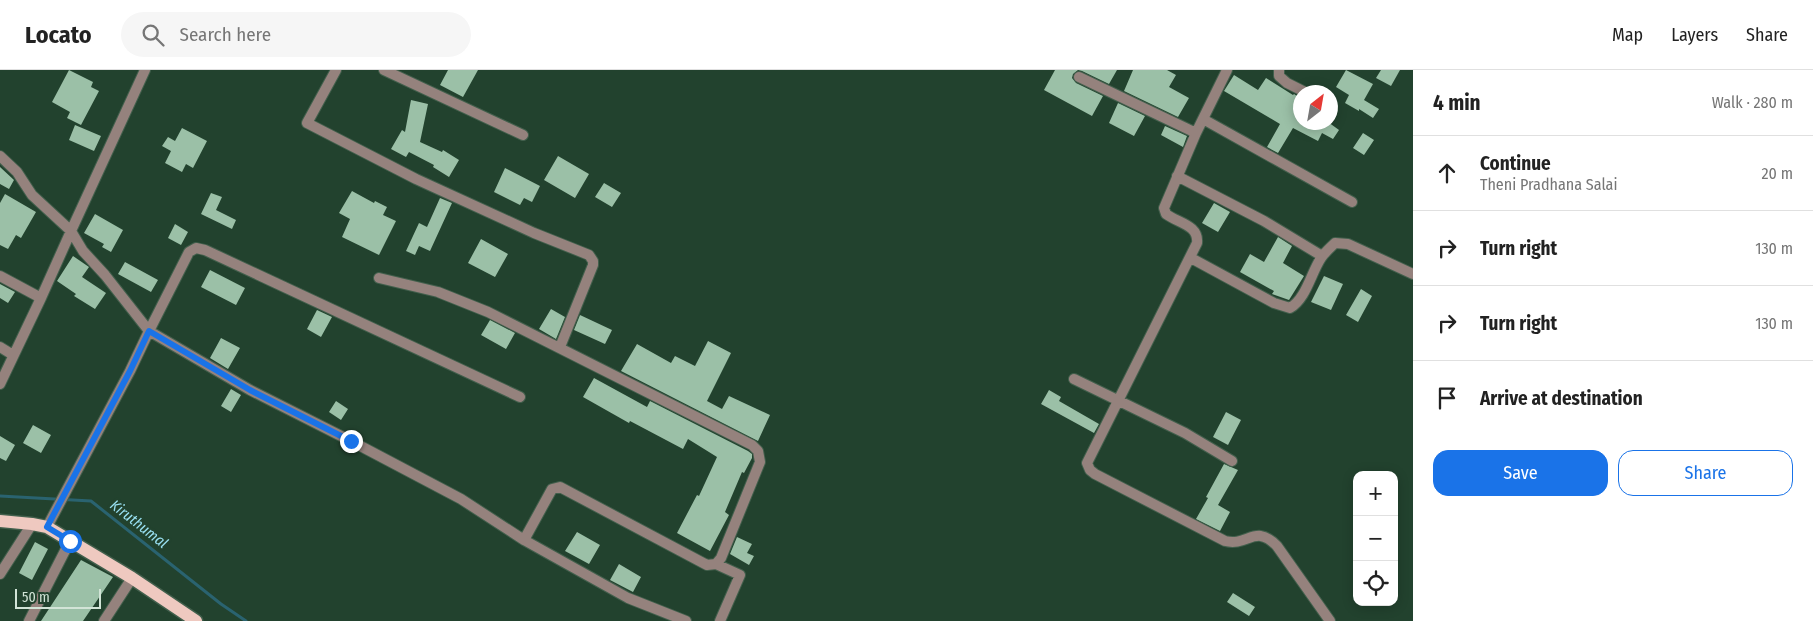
<!DOCTYPE html>
<html lang="en">
<head>
<meta charset="utf-8">
<style>
  :root { --surface:#fff; --page:#f6f6f6; --text:#222; --muted:#767676; --line:#e0e0e0; --accent:#1a73e8 }
  body { margin:0; font-family:"Fira Sans Condensed",sans-serif; background:var(--page); color:var(--text) }
  .controls { position:absolute; right:15px; bottom:15px; display:grid; overflow:hidden; border-radius:10px; box-shadow:0 2px 12px #0003 }
  .controls button { width:45px; height:45px; display:grid; place-items:center; padding:0; border:0; border-bottom:1px solid var(--line); background:var(--surface); color:var(--text); font:25px sans-serif }
  .compass { position:absolute; left:1293px; top:15px; width:45px; height:45px; border-radius:50%; background:var(--surface); box-shadow:0 2px 12px #0003; rotate:31deg }
  .scale { position:absolute; left:15px; bottom:12px; width:86px; box-sizing:border-box; padding-left:5px; border:2px solid #d2e4d7; border-top:0; font-size:14px; line-height:18px; white-space:nowrap; color:#d2e4d7; -webkit-text-stroke:4px #22422e; paint-order:stroke }
  .stop { position:absolute; width:15px; height:15px; margin:-11px; border:4px solid #1a73e8; border-radius:50%; background:#fff }
  .stop.end { background:#1a73e8; border-color:#fff; box-shadow:0 1px 5px #0008 }
  .list { margin:0; padding:0; list-style:none }
  h2 { display:flex; justify-content:space-between; align-items:center; height:65px; margin:0; padding:0 20px; font-size:21px }
  h2 small { font-size:16px; font-weight:400; color:var(--muted) }
  .list li { display:grid; grid-template-columns:32px 1fr auto; gap:15px; align-items:center; box-sizing:border-box; height:75px; padding:0 20px; border-top:1px solid var(--line) }
  .list b { display:block; font-size:19px; white-space:nowrap }
  .list p { margin:0; font-size:16px; white-space:nowrap; color:var(--muted) }
  .list em { font-size:16px; font-style:normal; color:var(--muted) }
  .actions { display:flex; gap:10px; padding:15px 20px }
  .actions a { flex:1; padding:11px 0; border:1px solid var(--accent); border-radius:15px; text-align:center; font-size:18px; color:var(--accent) }
  .actions .main { background:var(--accent); color:#fff }
  .icon { flex:none; width:28px; height:28px; fill:none; stroke:currentColor; stroke-width:2; stroke-linecap:round; stroke-linejoin:round }
  .map { position:relative; flex:none; width:1413px; height:551px; overflow:hidden }
  header { display:flex; align-items:center; gap:30px; box-sizing:border-box; height:70px; padding:0 25px; background:var(--surface); border-bottom:1px solid var(--line) }
  header strong { font-size:24px }
  nav { display:flex; gap:28px; margin-inline-start:auto; font-size:18px }
  .search { width:350px; height:45px; background:var(--page); display:flex; align-items:center; gap:12px; box-sizing:border-box; padding:0 18px; border-radius:28px; color:var(--muted); font-size:19px }
  main { display:flex }
  aside { flex:1; background:var(--surface) }
  .map>svg:first-child { display:block }
  .lines { fill:none; stroke-linecap:round; stroke-linejoin:round }
  .stream { stroke:#2a6370; stroke-width:3 }
  .building { fill:#9bc0a7 }
  .street-casing { stroke:#425f4c; stroke-width:12 }
  .primary-casing { stroke:#425f4c; stroke-width:15 }
  .street { stroke:#95827d; stroke-width:10 }
  .primary { stroke:#efc9c0; stroke-width:12 }
  .route { stroke:#1a73e8; stroke-width:6 }
  .labels { text-anchor:middle; dominant-baseline:central; stroke-width:5; stroke-linejoin:round; paint-order:stroke }
  .water-label { font-size:15px; font-style:italic; fill:#98dff0; stroke:#22422e }
</style>
</head>
<body>
<header>
<strong>Locato</strong>
<div class="search"><svg class="icon" aria-label="search" viewBox="0 0 24 24"><circle cx="10" cy="10" r="6"/><path d="M15 15l6 6"/></svg>Search here</div>
<nav><a>Map</a><a>Layers</a><a>Share</a></nav>
</header>
<main>
<div class="map">
<svg width="1413" height="551" viewBox="0 0 1413 551">
  <rect width="100%" height="100%" fill="#22422e"/>
  <g class="lines">
    <path class="stream" d="M0 426 91 431 221 534 246 551"/>
  </g>
  <path class="building" d="M69 0 93 12 91 17 99 21 81 55 67 48 70 42 52 32Z
    M448 0H478L463 27 440 15Z
    M1055 0H1117L1109 14 1082 1 1078 0 1073 4 1072 8 1076 13 1103 26 1092 46 1044 20Z
    M1133 0H1167L1176 5 1169 17 1189 28 1178 47 1124 21Z
    M1346 0 1373 14 1364 30 1379 39 1373 48 1359 39V41L1345 33 1349 25 1336 17Z
    M1381 0H1400L1391 16 1376 8Z
    M1234 5 1258 20 1266 8 1293 25 1294 24 1300 28V52H1328L1339 60 1333 69 1322 63 1318 71 1293 58 1278 83 1267 77 1280 54 1224 21Z
    M411 30 428 34 420 72 442 82 443 80 459 90 449 107 433 97 434 95 409 82 406 87 391 79 402 60 405 62Z
    M1118 33 1145 46 1134 66 1109 53Z
    M75 55 101 66 94 81 69 70Z
    M1165 56 1187 66 1183 77 1161 65Z
    M182 58 207 71 193 98 186 94 182 102 165 93 171 81 162 76 168 67 175 71Z
    M1363 63 1374 70 1364 85 1353 78Z
    M558 86 589 104 575 128 544 110Z
    M0 97 14 110 9 119 0 114Z
    M505 98 540 116 532 132 524 128 520 135 494 122Z
    M604 113 621 123 612 137 595 127Z
    M352 121 374 133 375 131 387 137 383 145 396 151 379 185 342 167 350 149 339 143Z
    M211 123 222 127 216 140 236 150 232 159 201 144Z
    M5 124 36 142 21 168 16 165 8 179 0 175V133Z
    M440 128 452 133 430 181 419 176 415 185 406 181 419 153 427 157Z
    M1214 133 1230 142 1218 162 1202 153Z
    M95 144 123 160 111 182 102 177 104 174 84 163Z
    M175 154 188 162 181 175 168 168Z
    M1278 167 1292 176 1283 193 1304 206 1289 230 1272 224 1274 221 1240 202 1250 184 1264 192Z
    M481 169 508 184 495 207 468 193Z
    M73 186 89 197 82 207 106 223 95 239 74 226 76 224 57 211Z
    M125 192 158 210 151 222 118 204Z
    M210 200 245 218 236 235 201 217Z
    M1324 206 1343 214 1331 240 1311 232Z
    M0 214 15 222 8 233 0 228Z
    M1361 219 1372 226 1358 252 1346 245Z
    M551 239 565 247 556 269 539 259Z
    M317 240 332 247 321 267 307 259Z
    M580 245 612 260 605 274 574 260Z
    M490 250 515 263 506 279 481 265Z
    M221 268 240 278 228 299 210 288Z
    M708 271 731 283 707 331 722 339 729 326 770 345 758 371 621 301 637 274 671 293 675 286 695 296Z
    M594 308 647 337 650 331 748 381 752 384V388L744 403 742 402 725 442 729 445 710 481 677 463 697 425 699 426 717 387 688 369 683 379 630 351 629 353 583 327Z
    M231 319 241 325 231 342 221 336Z
    M1049 320 1061 327 1059 331 1099 354 1094 363 1041 334Z
    M336 331 348 339 341 350 329 342Z
    M1226 342 1241 350 1228 375 1213 367Z
    M33 355 51 365 41 383 23 373Z
    M0 366 15 375 6 391 0 388Z
    M1224 394 1238 400 1218 435 1230 442 1220 461 1196 449 1208 428 1206 427Z
    M577 462 600 475 589 494 565 481Z
    M737 467 752 474 747 483 754 486 749 495 730 484Z
    M35 472 48 479 32 510 19 503Z
    M81 490 113 507 83 551H41Z
    M619 494 641 507 633 522 610 510Z
    M1233 523 1255 537 1249 546 1227 532Z"/>
  <g class="lines">
    <g class="street-casing">
      <path id="street" d="M336 0 307 53 416 109 534 163 589 185 593 191V195L560 277
        M384 0 523 65
        M1227 0 1196 63 1164 138 1166 144C1178 153 1199 155 1197 173L1087 393 1090 400 1095 404 1225 471C1248 477 1255 453 1277 476L1330 551
        M1279 0V6L1287 13 1305 22
        M1079 7 1196 63
        M1330 36H1332
        M1203 49 1352 132
        M0 86 17 102 32 125 71 161 83 181 105 205 149 261 130 301 47 457
        M1177 106 1264 151 1322 186
        M1191 188 1274 233 1290 238C1306 229 1311 203 1321 188 1325 182 1330 178 1335 173L1348 174 1413 204
        M0 206 41 228
        M379 208 438 222 488 242 752 375 758 381 760 392 721 488 716 494 707 495 560 417 552 419 524 470 461 429 351 371 250 320 149 261 189 182 196 178 205 180 520 327
        M0 277 13 285
        M1074 309 1185 363 1232 391
        M0 314 41 228 71 161 145 0
        M524 470 628 528 686 551
        M716 494 740 505 720 551
        M0 504 32 454
        M29 551 70 471
        M104 551 132 508"/>
    </g>
    <g class="primary-casing">
      <path id="primary" d="M0 451 32 454 47 457 132 508 196 551"/>
    </g>
    <use href="#street" class="street"/>
    <use href="#primary" class="primary"/>
  </g>
  <g class="lines">
    <path class="route" d="M70 471 47 457 130 301 149 261 250 320 351 371"/>
  </g>
  <g class="labels">
    <g class="water-label">
      <text transform="translate(139 454) rotate(38)">Kiruthumal</text>
    </g>
  </g>
</svg>
<div class="controls">
<button>+</button>
<button>−</button>
<button><svg class="icon" aria-label="locate" viewBox="0 0 24 24"><circle cx="12" cy="12" r="6"/><path d="M12 2v4M12 18v4M2 12h4M18 12h4"/></svg></button>
</div>
<svg class="compass" viewBox="-18 -18 36 36"><path d="M0-13l5 13h-10z" fill="#e53935"/><path d="M0 13l5-13h-10z" fill="#767676"/></svg>
<div class="scale">50 m</div>
<div class="stop" style="left:70px;top:471px"></div>
<div class="stop end" style="left:351px;top:371px"></div>
</div>
<aside>
<h2>4 min<small>Walk · 280 m</small></h2>
<ul class="list">
<li><svg class="icon" aria-label="ahead" viewBox="0 0 24 24"><path d="M12 20V5M6 11l6-6 6 6"/></svg><div><b>Continue</b><p>Theni Pradhana Salai</p></div><em>20 m</em></li>
<li><svg class="icon" aria-label="right" viewBox="0 0 24 24"><path d="M7 20v-9h11M14 6l5 5-5 5"/></svg><div><b>Turn right</b></div><em>130 m</em></li>
<li><svg class="icon" aria-label="right" viewBox="0 0 24 24"><path d="M7 20v-9h11M14 6l5 5-5 5"/></svg><div><b>Turn right</b></div><em>130 m</em></li>
<li><svg class="icon" aria-label="arrive" viewBox="0 0 24 24"><path d="M6 21V4h12l-3 4 3 4H6"/></svg><div><b>Arrive at destination</b></div></li>
</ul>
<div class="actions"><a class="main">Save</a><a>Share</a></div>
</aside>
</main>
</body>
</html>
